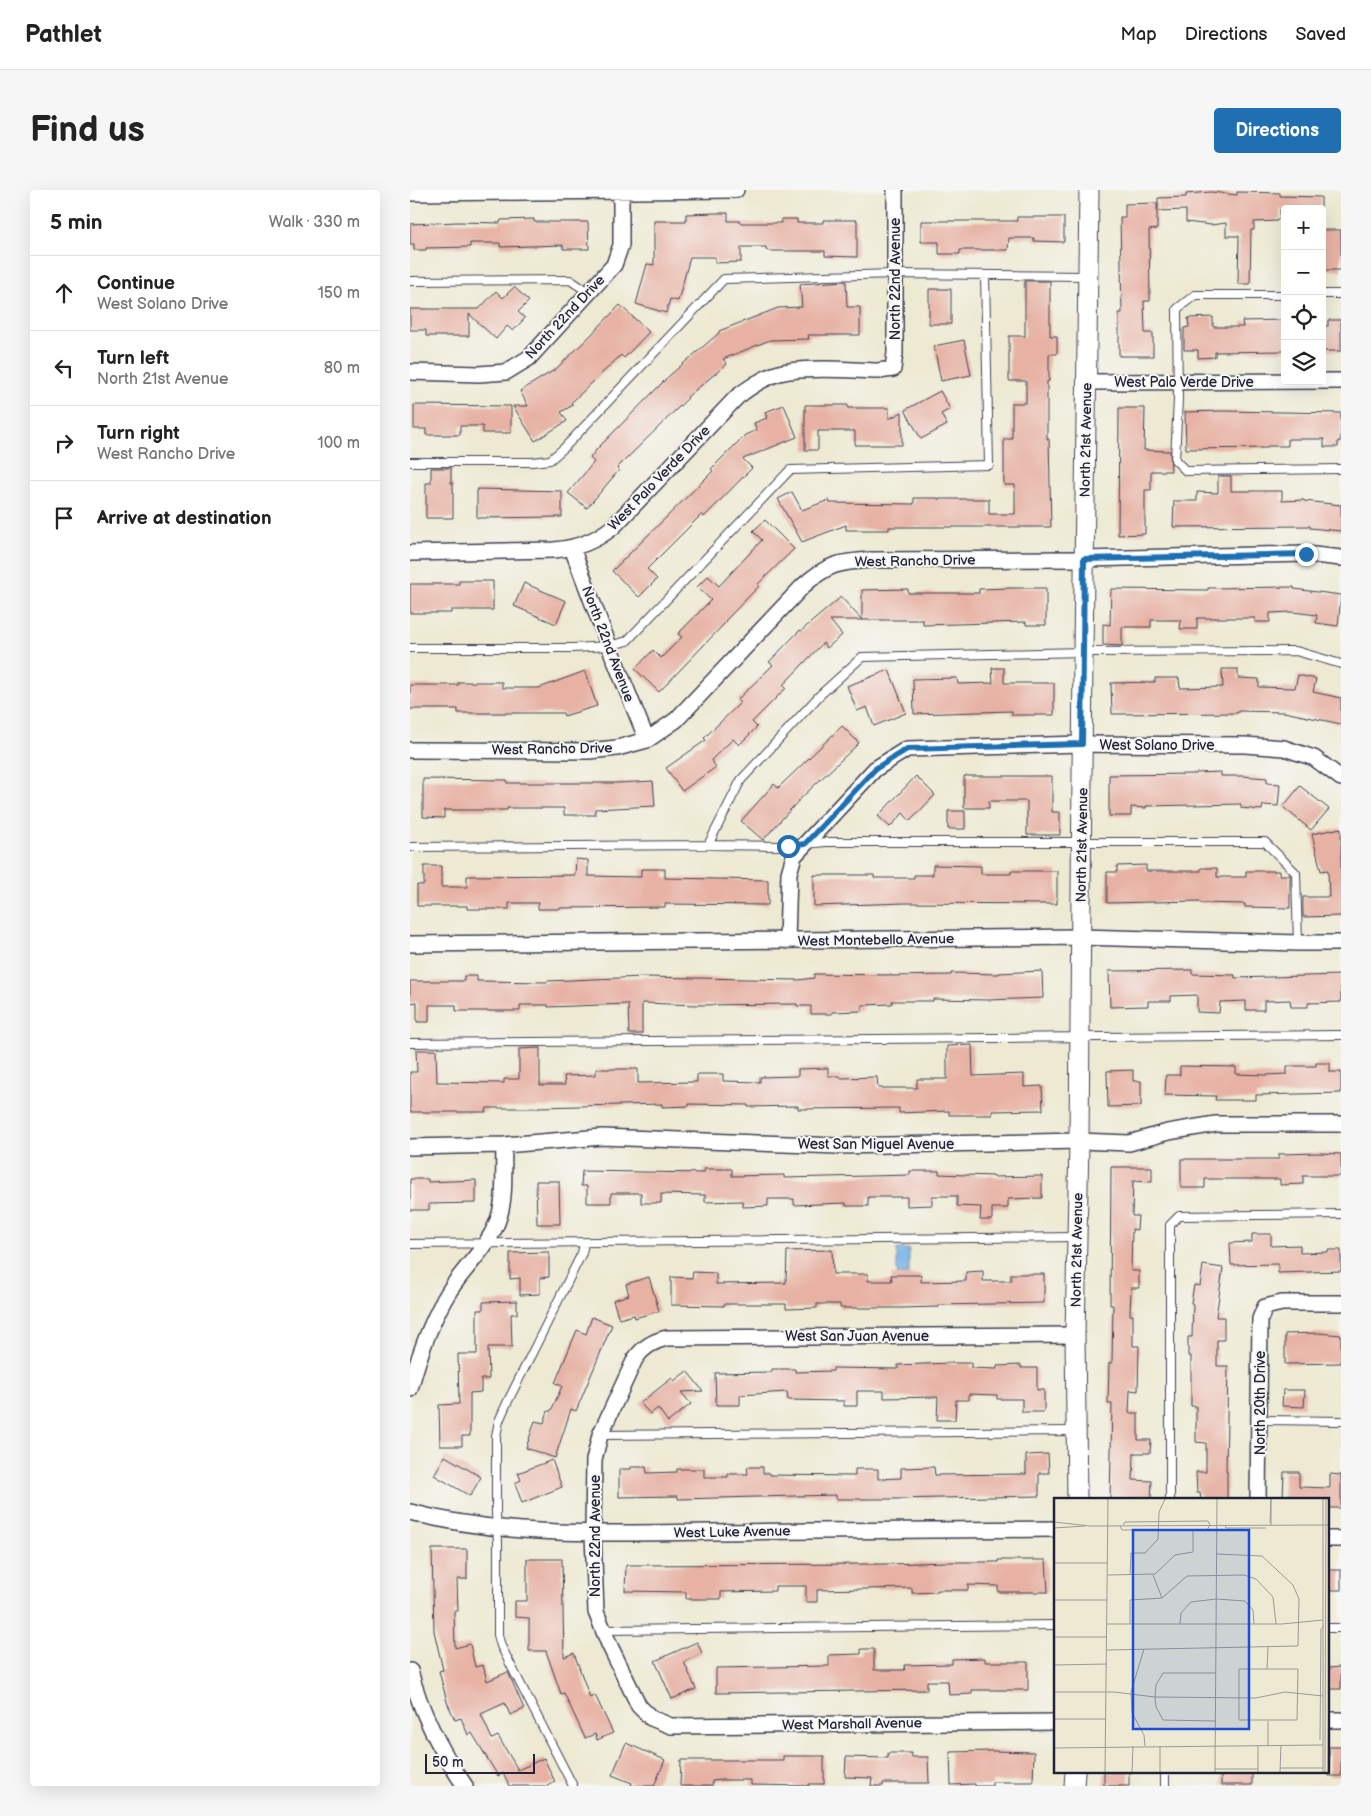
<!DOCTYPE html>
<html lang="en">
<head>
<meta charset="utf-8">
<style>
  :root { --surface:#fff; --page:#f6f6f6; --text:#222; --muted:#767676; --line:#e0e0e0; --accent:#1f6fb2 }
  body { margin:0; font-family:"Balsamiq Sans",sans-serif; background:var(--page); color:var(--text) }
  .controls { position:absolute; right:15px; top:15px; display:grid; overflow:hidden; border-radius:5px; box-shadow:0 5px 20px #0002 }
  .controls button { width:45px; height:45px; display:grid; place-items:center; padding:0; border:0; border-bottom:1px solid var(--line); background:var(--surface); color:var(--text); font:25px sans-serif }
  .scale { position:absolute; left:15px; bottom:12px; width:110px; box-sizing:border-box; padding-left:5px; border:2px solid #22223b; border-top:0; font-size:14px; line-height:18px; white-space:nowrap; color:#22223b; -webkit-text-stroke:4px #f6f6f2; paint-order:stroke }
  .stop { position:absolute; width:15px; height:15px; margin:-11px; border:4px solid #1f6fb2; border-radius:50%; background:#fff }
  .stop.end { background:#1f6fb2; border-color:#fff; box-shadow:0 1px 5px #0008 }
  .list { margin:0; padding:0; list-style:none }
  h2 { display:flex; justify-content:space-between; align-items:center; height:65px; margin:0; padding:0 20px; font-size:21px }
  h2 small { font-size:16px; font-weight:400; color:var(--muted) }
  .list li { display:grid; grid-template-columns:32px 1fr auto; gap:15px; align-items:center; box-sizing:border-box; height:75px; padding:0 20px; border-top:1px solid var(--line) }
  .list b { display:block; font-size:19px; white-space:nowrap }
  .list p { margin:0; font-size:16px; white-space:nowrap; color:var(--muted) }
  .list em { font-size:16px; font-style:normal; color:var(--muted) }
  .icon { flex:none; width:28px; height:28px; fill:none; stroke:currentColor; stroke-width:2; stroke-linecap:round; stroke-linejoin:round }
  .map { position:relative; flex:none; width:931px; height:1596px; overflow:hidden; border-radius:5px }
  header { display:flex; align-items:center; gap:30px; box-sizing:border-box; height:70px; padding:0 25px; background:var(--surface); border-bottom:1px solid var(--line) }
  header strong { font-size:24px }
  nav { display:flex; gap:28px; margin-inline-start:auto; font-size:18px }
  .intro { display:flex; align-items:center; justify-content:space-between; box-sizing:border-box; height:120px; padding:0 30px }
  h1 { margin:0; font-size:35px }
  .button { padding:12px 22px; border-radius:5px; background:var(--accent); color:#fff; font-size:18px; font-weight:700 }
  main { display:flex; gap:30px; padding:0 30px }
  aside { flex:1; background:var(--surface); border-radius:5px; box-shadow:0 5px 20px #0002 }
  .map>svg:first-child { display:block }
  .water { fill:#6fb1e4; stroke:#486a90 }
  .building { fill:#e7b2a4 }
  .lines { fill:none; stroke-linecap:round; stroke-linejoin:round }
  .service-casing { stroke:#404052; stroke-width:10 }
  .minor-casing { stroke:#404052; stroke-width:18 }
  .tertiary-casing { stroke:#404052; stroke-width:21 }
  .service { stroke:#fff; stroke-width:8 }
  .minor { stroke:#fff; stroke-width:15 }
  .tertiary { stroke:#fff; stroke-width:19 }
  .route { stroke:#1f6fb2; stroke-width:6 }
  .labels { text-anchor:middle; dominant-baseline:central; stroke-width:4; stroke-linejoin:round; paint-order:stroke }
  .street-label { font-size:14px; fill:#22223b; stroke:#f6f6f2 }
  .inset-road { fill:none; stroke:#9c9996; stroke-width:1 }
  .view { fill:#1d4ed8; fill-opacity:0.15; stroke:#1d4ed8; stroke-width:2.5 }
  .inset-edge { fill:none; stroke:#22223b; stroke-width:2.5 }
</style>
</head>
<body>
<header>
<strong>Pathlet</strong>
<nav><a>Map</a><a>Directions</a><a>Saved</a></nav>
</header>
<div class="intro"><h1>Find us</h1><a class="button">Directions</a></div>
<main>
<aside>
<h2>5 min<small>Walk · 330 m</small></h2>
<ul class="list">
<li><svg class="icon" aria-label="ahead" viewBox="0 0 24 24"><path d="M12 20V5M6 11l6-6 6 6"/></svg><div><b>Continue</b><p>West Solano Drive</p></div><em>150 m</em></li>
<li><svg class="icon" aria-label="left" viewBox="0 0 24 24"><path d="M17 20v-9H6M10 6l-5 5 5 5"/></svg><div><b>Turn left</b><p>North 21st Avenue</p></div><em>80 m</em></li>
<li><svg class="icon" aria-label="right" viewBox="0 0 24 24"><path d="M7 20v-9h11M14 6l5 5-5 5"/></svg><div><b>Turn right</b><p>West Rancho Drive</p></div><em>100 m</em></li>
<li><svg class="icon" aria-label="arrive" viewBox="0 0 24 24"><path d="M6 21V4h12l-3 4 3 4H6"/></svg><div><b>Arrive at destination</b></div></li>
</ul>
</aside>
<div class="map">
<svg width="931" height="1596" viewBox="0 0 931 1596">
  <rect width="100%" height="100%" fill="#f6f6f2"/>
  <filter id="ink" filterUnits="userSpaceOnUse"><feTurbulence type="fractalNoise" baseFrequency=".02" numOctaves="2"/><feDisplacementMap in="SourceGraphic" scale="10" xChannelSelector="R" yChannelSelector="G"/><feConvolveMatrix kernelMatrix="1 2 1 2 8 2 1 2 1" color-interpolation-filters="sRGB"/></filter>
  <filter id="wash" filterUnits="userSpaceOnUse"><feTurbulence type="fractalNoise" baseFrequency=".0096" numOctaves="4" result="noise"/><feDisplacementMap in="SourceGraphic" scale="20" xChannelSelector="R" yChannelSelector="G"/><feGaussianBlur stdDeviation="1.12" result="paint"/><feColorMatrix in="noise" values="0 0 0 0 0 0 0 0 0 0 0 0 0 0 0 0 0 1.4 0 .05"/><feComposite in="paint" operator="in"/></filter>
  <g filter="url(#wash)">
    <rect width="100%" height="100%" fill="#ede9d2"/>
    <path class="water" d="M487 1059H499V1084H487Z"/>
    <g id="blocks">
      <path class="building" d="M801 2 827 5V2L870 3V6L911 7V19H870V29H867V31L844 32V40H841L840 94H828L829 46H816V33L801 35 776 32V20L748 21V8L776 7V4Z
        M747 13V39L739 40 740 111H734L735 143H743V166H709V123H712L710 27H715V14Z
        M305 23H318V31H330V33H371V29H387V33H413V30H447V67L415 66V61H359L356 60V57H331V72L305 73V67H280L268 111 260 109 256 123 226 114 237 74 244 75V31H276V24Z
        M607 27H654V52L624 51V48H599L598 60H550V64H529V52H511V31H607Z
        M124 29V32H178L179 59H153V55L90 57V53H60V57L16 58V60H4V54H0V34L48 32 90 33 91 30Z
        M912 40H931V80H912Z
        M436 91 437 117H450V145H398L399 149 360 150 313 169 317 174 277 207 278 208 207 278 209 280 177 318 158 303 184 272 180 268 187 259 259 186 309 143V141L368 118 392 117 390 94Z
        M615 91H640V146H647V164H639V191H637V249H639L641 337H479V340H436V335L392 352 368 309 382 302 392 320 419 310 420 313 504 314V308H528V309H579V324H605V295H594V249H602V213H616V191H599V146H615Z
        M104 97 119 111 108 122 115 128 103 141 97 136 86 149 59 124V146H16V140H0V119H69L86 101 93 108Z
        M519 99H541V134H519Z
        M210 115 239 142 214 168 211 165 161 213 163 215 151 222 157 231 125 251 103 216H118L110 201 146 179 177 149Z
        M803 127V137H833L832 131 875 130V161L805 162V167L788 168V160H774V138L779 137 778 128Z
        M918 130H931V161H912V136H918Z
        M554 150 561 185 531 191 524 156Z
        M530 201 540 219 531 224 537 235 511 249 495 220Z
        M4 215 101 216V243H73V236H50V245H16V239H4Z
        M374 215 387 247 333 269 342 278 294 327 292 324 237 379 247 389 229 407 202 381 303 281 301 279 335 245 347 240 344 233 357 228 355 222Z
        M395 215H438V218H479V229L492 222V255H445V241H408V260H395Z
        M709 218H735L734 260 760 261 761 281H741V300H735V344L708 345Z
        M812 221 931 223V251H928V257H914V249H878V256H857V258L776 259 775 222Z
        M21 278H41V293H43V328H16V293H21Z
        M808 286H821V301H872V311L894 310V311L931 315V341L900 338V336L763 337 764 311H787V302L808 303Z
        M67 299 152 301V327L67 328Z
        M355 330 384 359 347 395 349 396 315 431 316 432 249 502 225 479 243 460 251 468 272 447 268 444 301 410 287 397 298 386 309 396 352 350 343 341Z
        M49 391H83V420H41V423H0V394H49Z
        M114 393 156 411 146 434 104 416Z
        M884 397V399L931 405 928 436 906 433 907 425 883 422 860 423V432H845V428H787V439H770L771 430H741V437H712V456L693 455V434L700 435 701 399 798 400V398Z
        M601 398H636V435H616V432L513 435V430H452V400L498 399V403H569V399Z
        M431 407 452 430H420L432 445 417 458 413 453 373 495 376 498 342 532 347 537 329 555 323 549 301 570 306 577 272 601 256 578 296 550 294 548 330 513 327 510 363 475 359 472 390 440 391 441Z
        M582 478H594V493H644V525H602V521L504 524 503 489 547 488 548 494 583 493Z
        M812 479H828V488L849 489V497L885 498 888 485 906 489 903 502 931 508V534L874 522 828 521V523L702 524 701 493 745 492V488H769L770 498 813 497Z
        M479 480 496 523 464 536 457 517 447 521 437 496Z
        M175 481 187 516 154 526 153 523H48V519H0V495H48V492H92V498H129Z
        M432 536 449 553 390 609 353 650 331 631 364 594 368 598Z
        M811 582V586H832L857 588V593L870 594 868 616 853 615 852 620 831 618V614L736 616V618L721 617V626H699V585L786 584V583Z
        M506 586 525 605 500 631 493 623 480 637 468 626Z
        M554 586H642V622H650V645H617V611H579V618H554Z
        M13 589 97 590V593H207L243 591 245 616 185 619V625H154V618H97V620H34V628L13 627Z
        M890 596 919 619 901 640 873 617Z
        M538 621H555V639H538Z
        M931 638V726L893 727V707H919L918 680 911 681 902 644Z
        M166 669 178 670V686L231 687V679H255V688L358 690V715L255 714V717L149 718V719H128V713H99V719H57V716H7V695H14V676H31V697H57V686L165 685Z
        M523 675 571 676V684H601V681H647V714L495 713 404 716V685H464V688H504V685H523Z
        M736 675V681H791V678H807V687H836V681H869V685H880V718L835 717V714L790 713V711L697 713V682H707V676Z
        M782 780V784L825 785V788L931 785V812L898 813V817H881L880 810 854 811V820H836V811L810 812 809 823 787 822V805L761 806V811H738V816L700 817 699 781Z
        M632 781 633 808 579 810 523 809V811H482V814L452 815V821L422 822V824H401V816H387V814L287 815 232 813V844H219L218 814 138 817V815H110V821H46V815H19V832H7V812L0 813V791H54V786H67V791L137 792V791L234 787 388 790 404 788V784L481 785V786L541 785V783L589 784V783Z
        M562 855 563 886 614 884V897L632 896 633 920 582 921V925H539V921L489 923V918L388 919V916L338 917V915L279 914V916L252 917V914L128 917V918H77L76 922H0V882H7L6 860H26L27 892 94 893V889H109V859L130 858V895H155L154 886 186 885V879H228V893L287 892V884H313V891L350 892V887L388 886V879L418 878V886H430V888L467 887 468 898H507V889H537V856Z
        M906 873H920V882H931V903L846 905V910H805L806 906 755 905 756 885H770V876L826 877V884L855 885 877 884V876H906Z
        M723 880V891H731V916L698 917 697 881Z
        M910 963 931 964V986H893V994L870 995V989H795V998H771V969H869V964Z
        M701 977H742V992L723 991 722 1026H728L727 1040 722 1039 721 1081H729V1098H721L720 1125H723V1156H729L728 1201 720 1200 719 1223H728V1250H741L740 1263H724L723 1290 742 1291 741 1310H700L702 1214H698L699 1173H702L703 1115H700Z
        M294 979H322V986L374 985V988L500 985V981H529V984L583 986V987L632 986V1008L598 1009V1018H582V1030H570L571 1017 547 1016V1006H522V1015L497 1016V1007H458V1016H436V1013L384 1015V1009H358V1016L333 1017 332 1011 295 1012V1005L251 1004V1013H231V1003H201V1013H177V996H171L172 981 294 983Z
        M0 989H18V992L66 990V1013L19 1014V1020H0Z
        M126 991H149L150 1034H127Z
        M842 1044H861V1056L890 1055V1063L918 1062V1060H931V1081L868 1083V1074L821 1075 820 1053 842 1052Z
        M422 1060 423 1084H458V1091H482L481 1085H511V1092L556 1091V1082L573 1081V1091H601V1084H634V1113L529 1115V1117L491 1118H430V1114H407V1118L376 1119V1114H314V1116L261 1115V1087L282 1088 283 1082 306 1083V1094L376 1093 377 1061Z
        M139 1062V1087L130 1088V1104L110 1105V1088L100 1089V1063Z
        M793 1075 813 1078 806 1127H814V1150H807V1176H818L816 1281H817V1310H791L790 1303H787L786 1282H796V1253L786 1252V1216H781V1166H778V1147H782L783 1114 781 1113 784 1095 790 1096Z
        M239 1087 249 1121 225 1128 224 1125 209 1129 203 1110 219 1105 216 1094Z
        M107 1111V1124H101L102 1157H78L79 1189H71V1202L60 1203V1246H52V1256H30L29 1215 49 1214 48 1164H67V1120H73V1112Z
        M182 1127 202 1135 166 1221 161 1219 145 1268 116 1258 125 1231 134 1233 138 1221H141L152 1196 145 1193 167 1140 176 1144Z
        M908 1143 931 1145V1173L875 1174V1144Z
        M541 1173H561V1178L587 1179V1176L611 1175V1178H627V1200H634V1222H612V1209H587V1205L559 1204V1210H546L545 1230H527L528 1207 474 1208V1201H447V1216H434V1211L378 1210 377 1202 330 1205V1215H306L305 1183 362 1182V1179H385V1182L423 1181V1178L488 1179V1175Z
        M277 1181 293 1201 271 1202 281 1214 258 1232 248 1218 240 1224 230 1213 262 1188 264 1191Z
        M873 1200H895L894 1217 872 1216Z
        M638 1264 639 1283H629V1306L483 1309H426V1305L268 1309V1306L209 1307V1279H221V1277H236L237 1283 267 1282V1279H294V1287H318V1284H338L337 1277H353V1283H360V1285L445 1286V1279H468V1289L491 1288V1278L524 1277 525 1285 616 1284V1265Z
        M35 1266 71 1287 60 1306 24 1285Z
        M142 1270 152 1297 112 1313 105 1293 111 1290 108 1283Z
        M874 1282H889V1297L920 1298V1284L931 1285V1318H920V1310H873Z
        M22 1359H57V1389H47L48 1421H44L45 1458 60 1454 65 1477 73 1475 77 1491 98 1482 114 1519 100 1525 95 1513 71 1524 82 1549 88 1546 108 1580 134 1568 145 1592 137 1596H99L93 1583 88 1586 62 1543 58 1545 51 1528 45 1530 37 1512 29 1481 33 1480 24 1441Z
        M117 1369H152L154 1467 164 1463 180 1508 185 1505 203 1543 187 1550 185 1544 175 1548 154 1503 151 1504 136 1461H119V1428L105 1427V1411H117Z
        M588 1370H636L638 1402H588V1396L558 1395V1400H527V1402L502 1403V1398L407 1400V1412H396V1396H365V1401L311 1402V1409H276V1402L215 1401 216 1375 480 1374 535 1372H588Z
        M919 1380H931V1400H919Z
        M287 1452 292 1463 274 1472 286 1499 262 1509 245 1471Z
        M451 1459H464V1480H495L494 1475 542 1474V1469L575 1468V1472H618V1500H562V1504L539 1505 538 1491H517V1500L306 1503V1478L419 1476V1465L451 1464Z
        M931 1477V1499H919L918 1478Z
        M216 1553 255 1570 244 1596H221L222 1593 202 1585Z
        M919 1557H931V1586H919Z
        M581 1561 624 1562 623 1592H582V1596H565V1594L541 1595 540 1562Z
        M478 1563H501L502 1567H518L519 1593H473V1596H461L462 1588 435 1587 436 1567 478 1568Z
        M373 1566H414V1594H399V1596L341 1595V1590H311L302 1591V1596H270L271 1570H373Z
        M694 1582H719V1596H694Z
        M811 1582H842V1595H811Z"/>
    </g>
  </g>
  <g filter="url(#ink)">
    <use href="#blocks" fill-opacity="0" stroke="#404052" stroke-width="1"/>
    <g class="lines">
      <g class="service-casing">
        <path id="service" d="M0 91 160 90 178 102
          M912 104H931
          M875 105H785L767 119 768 209 765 270 776 281 931 279
          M0 272H122L140 270 154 258 314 89 485 84 678 86
          M0 458H163L199 456 217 451 380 280 579 275 575 85
          M298 655 331 590 410 505 452 467 673 462 886 461 931 474
          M0 657 298 655 374 656 416 652H855L886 683 888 753
          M0 853 931 845
          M0 1054 667 1047
          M850 1230 931 1231
          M190 1245 666 1241
          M760 1310V1035L769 1026 931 1024
          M917 1438H931
          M193 1440 645 1435
          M163 1596 91 1456 88 1445V1351L86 1324V1246L89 1231 96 1215 172 1063 174 1053
          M755 1596V1582"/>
      </g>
      <g class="minor-casing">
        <path id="minor" d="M0 3 326 0
          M0 182 69 184 96 182 119 168 204 75 211 55V0
          M677 192 931 191
          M162 358 199 456 237 550
          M0 363 144 360C167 358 184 352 203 337L327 207C341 196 360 183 379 181 408 177 439 180 468 181L483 179 485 163V0
          M0 560 179 561 207 558 237 550 266 530 393 396C417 374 429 372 461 370L674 369 895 364 931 368
          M377 751 379 683 384 666 465 579 497 559 672 554 835 555 874 558 904 568 931 588
          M0 754 670 747 888 753H931
          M0 957 94 955 192 947 428 956 669 951 719 953 758 942 806 934H931
          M0 1199C9 1165 21 1130 40 1100 56 1075 80 1056 89 1027 96 1005 93 978 94 955
          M848 1310 850 1129 855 1117 872 1113H931
          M0 1322C98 1348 200 1343 301 1342 415 1341 530 1339 645 1339
          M917 1349H931
          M0 1481C11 1523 30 1560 55 1596
          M917 1530H931
          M645 1532 261 1536 241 1528 229 1516 199 1454 186 1422 183 1343 184 1270 190 1245 225 1169C233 1157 243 1151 257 1148L665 1145"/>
      </g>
      <g class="tertiary-casing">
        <path id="tertiary" d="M667 1310 665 1145 669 951 673 462 679 0
          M664 1596 665 1582"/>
      </g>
      <use href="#service" class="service"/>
      <use href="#minor" class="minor"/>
      <use href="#tertiary" class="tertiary"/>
    </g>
  </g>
  <g class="lines" filter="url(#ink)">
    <path class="route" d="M378 656 395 654 465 579 497 559 672 554 674 369 896 364"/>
  </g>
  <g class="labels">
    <g class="street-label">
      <text transform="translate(485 89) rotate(-90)">North 22nd Avenue</text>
      <text transform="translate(155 127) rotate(-47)">North 22nd Drive</text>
      <text x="774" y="192">West Palo Verde Drive</text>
      <text transform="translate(676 250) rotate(-89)">North 21st Avenue</text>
      <text transform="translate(249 288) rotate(-46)">West Palo Verde Drive</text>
      <text transform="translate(505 371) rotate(-1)">West Rancho Drive</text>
      <text transform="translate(198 454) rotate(69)">North 22nd Avenue</text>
      <text x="747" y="555">West Solano Drive</text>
      <text transform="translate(142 559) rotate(-1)">West Rancho Drive</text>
      <text transform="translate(672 655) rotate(-89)">North 21st Avenue</text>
      <text transform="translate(466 750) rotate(-1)">West Montebello Avenue</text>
      <text x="466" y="954">West San Miguel Avenue</text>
      <text transform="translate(667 1060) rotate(-89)">North 21st Avenue</text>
      <text x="447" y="1146">West San Juan Avenue</text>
      <text transform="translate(850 1213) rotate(-90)">North 20th Drive</text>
      <text transform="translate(322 1342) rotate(-1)">West Luke Avenue</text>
      <text transform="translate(185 1346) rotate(-90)">North 22nd Avenue</text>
      <text transform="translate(442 1534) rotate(-1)">West Marshall Avenue</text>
    </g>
  </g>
  <g transform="translate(644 1308)">
    <rect width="275" height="275" fill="#ede9d2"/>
    <path class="inset-road" d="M0 24 36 28 275 27M216 25 217 1M69 27 71 24 154 23 156 27 153 32M217 27V1M66 28 68 32H158M171 28 172 30H212M0 30 31 28M0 65H54M54 77 101 76 121 57 139 54V32M76 77 77 55H91L104 41 105 14 111 1M99 77 108 100M0 102H53M53 126H228L269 122M76 126V102L108 100 133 78 190 77 202 81 219 99 222 126M126 126 127 115 137 104 162 101 191 103 199 112 200 126M0 139H53M90 151 77 194 78 215 90 237 91 248M53 152 244 148 245 101 239 87 208 58 163 56M0 167 53 166M185 171H244L243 222H185ZM213 171 214 149M162 175H109L102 187 101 199 102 209 109 222 162 223M0 194H60L101 199 202 200 231 194 269 198M0 221H52M266 242 267 131 270 128M106 248V274M214 248V223M0 250 269 247M226 270H269M161 271H204M51 274 54 1M78 274 79 248M161 274 163 1M204 274V248M226 274 227 247M269 274V1M271 274 272 1M274 274 275 167"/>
    <path class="view" d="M79 32H195V231H79Z"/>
    <rect width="275" height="275" class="inset-edge"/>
  </g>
</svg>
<div class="controls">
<button>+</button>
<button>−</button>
<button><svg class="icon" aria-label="locate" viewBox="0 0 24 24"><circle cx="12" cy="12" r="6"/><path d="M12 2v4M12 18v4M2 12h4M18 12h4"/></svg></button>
<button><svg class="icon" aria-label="layers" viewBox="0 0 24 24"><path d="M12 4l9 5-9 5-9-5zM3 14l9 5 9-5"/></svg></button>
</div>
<div class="scale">50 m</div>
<div class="stop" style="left:378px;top:656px"></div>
<div class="stop end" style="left:896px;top:364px"></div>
</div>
</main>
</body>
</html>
